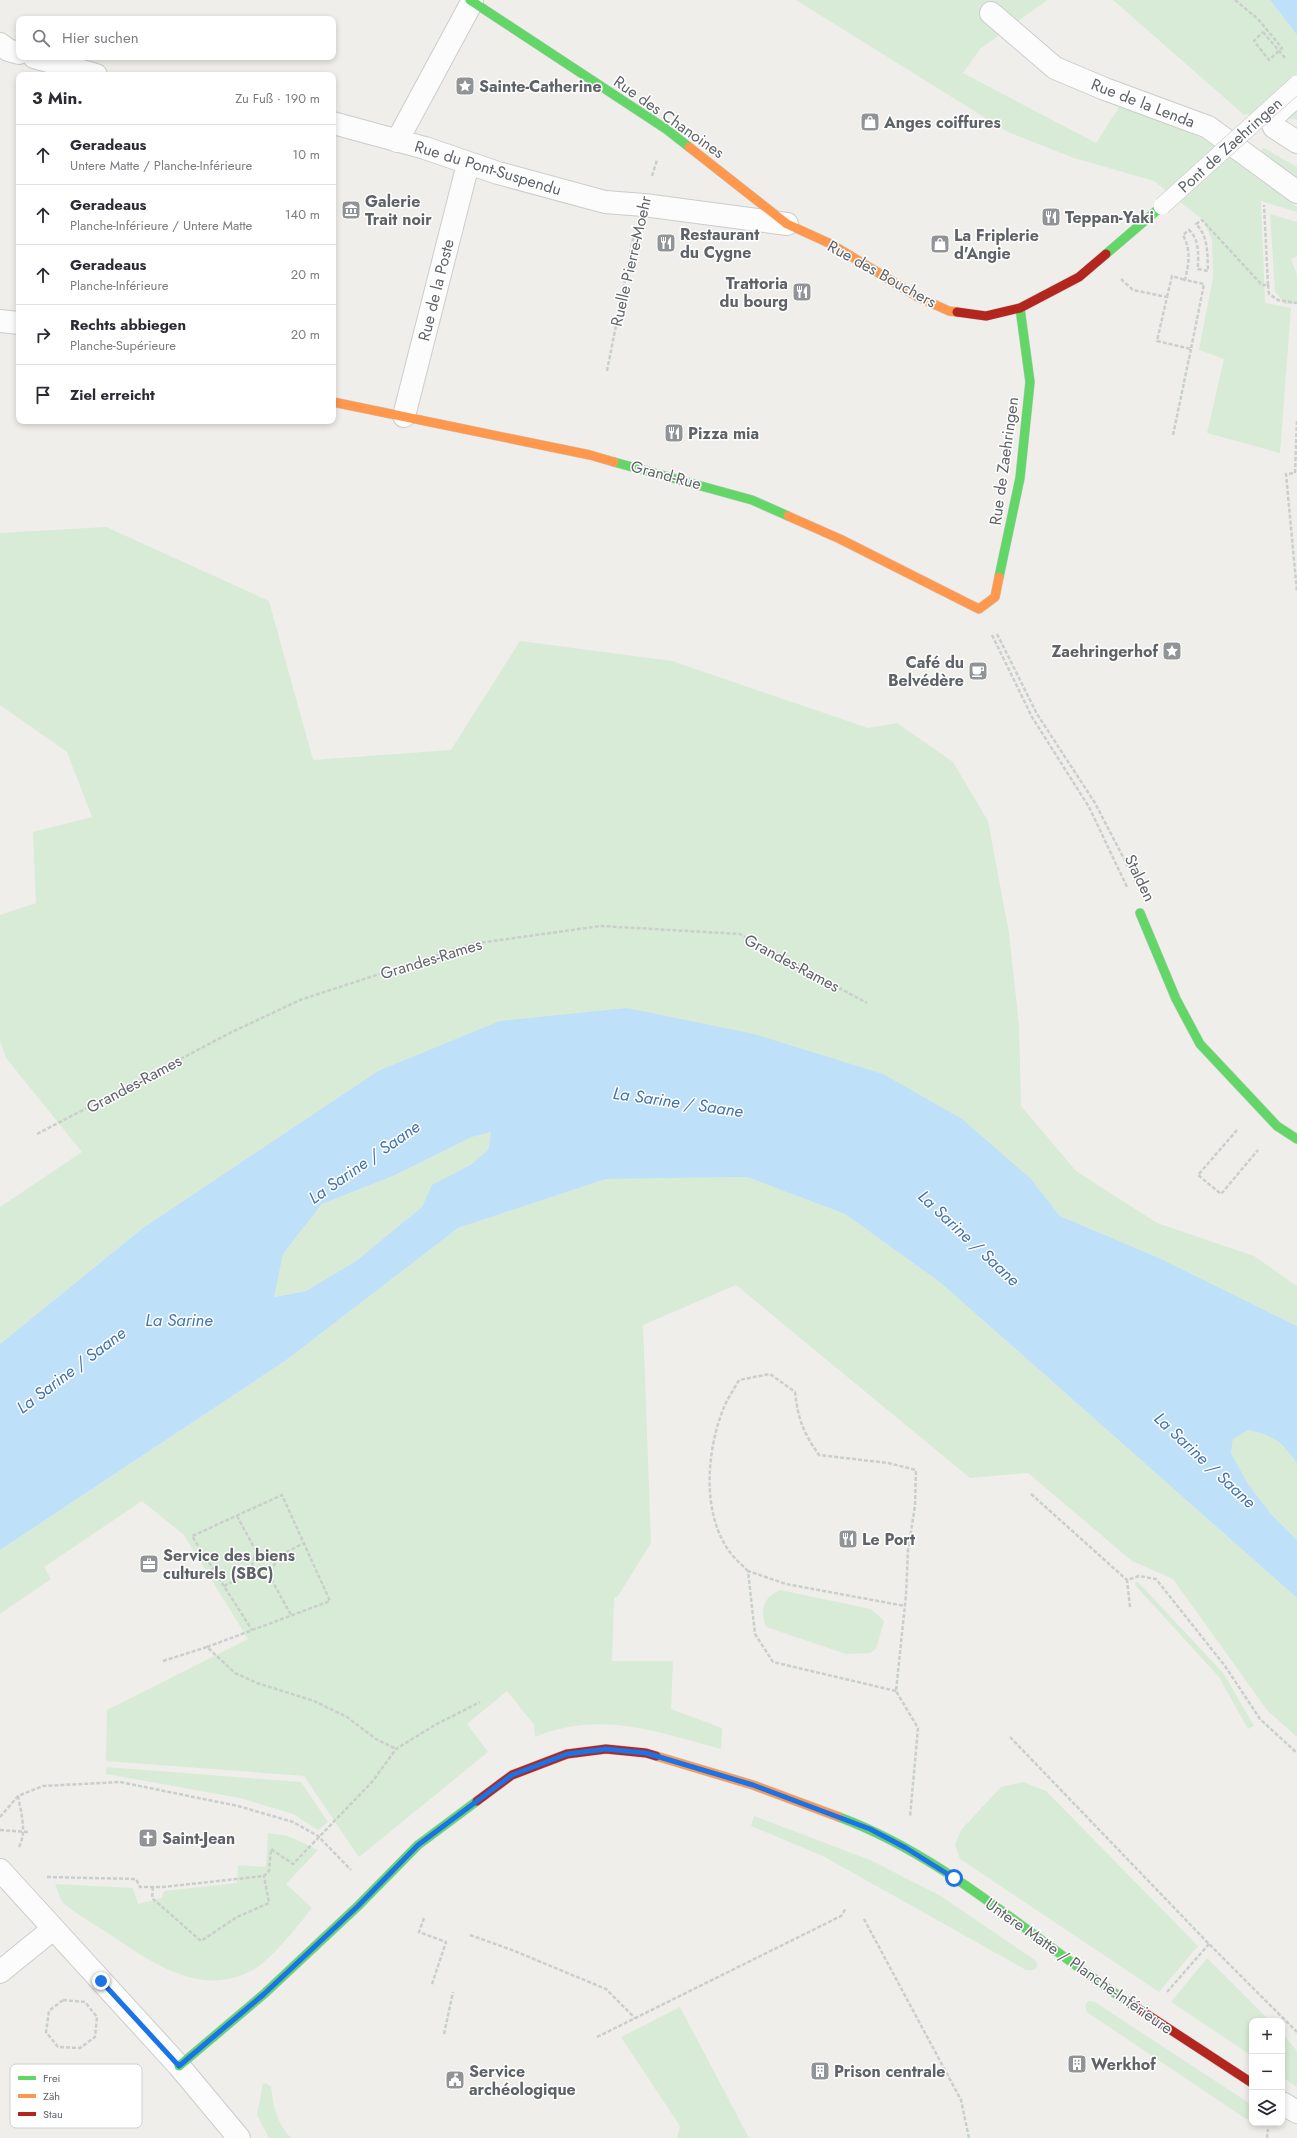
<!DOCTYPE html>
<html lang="de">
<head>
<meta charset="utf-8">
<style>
  :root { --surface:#fff; --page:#f7f7f7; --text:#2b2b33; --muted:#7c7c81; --line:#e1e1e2 }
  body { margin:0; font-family:Jost,sans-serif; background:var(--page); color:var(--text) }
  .controls { position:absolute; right:12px; bottom:12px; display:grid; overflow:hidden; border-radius:8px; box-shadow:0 2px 6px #0003 }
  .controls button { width:36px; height:36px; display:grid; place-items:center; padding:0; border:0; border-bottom:1px solid var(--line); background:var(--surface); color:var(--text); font:20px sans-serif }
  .stop { position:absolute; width:12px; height:12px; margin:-9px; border:3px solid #1a73e8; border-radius:50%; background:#fff }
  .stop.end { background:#1a73e8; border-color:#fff; box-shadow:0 1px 4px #0008 }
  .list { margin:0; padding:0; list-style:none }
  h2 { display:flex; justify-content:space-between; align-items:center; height:52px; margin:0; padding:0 16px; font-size:17px }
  h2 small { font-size:13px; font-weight:400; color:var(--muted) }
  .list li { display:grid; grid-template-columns:26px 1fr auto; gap:12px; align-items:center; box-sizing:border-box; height:60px; padding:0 16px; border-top:1px solid var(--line) }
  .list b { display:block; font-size:15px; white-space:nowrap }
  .list p { margin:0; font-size:13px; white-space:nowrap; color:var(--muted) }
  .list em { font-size:13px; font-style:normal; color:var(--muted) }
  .icon { flex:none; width:22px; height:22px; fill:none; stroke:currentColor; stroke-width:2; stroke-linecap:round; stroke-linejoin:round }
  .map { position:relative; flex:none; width:1297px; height:2138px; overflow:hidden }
  .search { position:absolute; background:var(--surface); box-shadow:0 2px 6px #0003; left:16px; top:16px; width:320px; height:44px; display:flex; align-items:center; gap:10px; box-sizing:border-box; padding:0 14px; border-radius:8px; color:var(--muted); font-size:15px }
  .panel { position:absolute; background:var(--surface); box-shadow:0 2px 6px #0003; left:16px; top:72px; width:320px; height:352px; border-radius:8px }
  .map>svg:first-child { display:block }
  .green { fill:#d8ebd6 }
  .water { fill:#bfe0f9; fill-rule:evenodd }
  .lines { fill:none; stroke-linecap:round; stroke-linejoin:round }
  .street-casing { stroke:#cbcccc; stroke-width:24 }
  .fast-casing { stroke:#cacacb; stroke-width:10 }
  .slow-casing { stroke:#cacacb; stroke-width:10 }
  .jam-casing { stroke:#cacacb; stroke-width:10 }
  .path { stroke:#cacfcc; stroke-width:2.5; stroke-dasharray:4 2; stroke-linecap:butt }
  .street { stroke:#fdfcfc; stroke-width:22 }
  .fast { stroke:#63d668; stroke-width:9 }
  .slow { stroke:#ff974d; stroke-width:9 }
  .jam { stroke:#b3261e; stroke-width:9 }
  .lane-bridge-casing { stroke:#cbcccc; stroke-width:18; stroke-linecap:butt }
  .path-bridge { stroke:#cacfcc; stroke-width:2.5; stroke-dasharray:4 2; stroke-linecap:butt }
  .lane-bridge { stroke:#fdfcfc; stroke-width:17 }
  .route { stroke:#1a73e8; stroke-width:5 }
  .labels { text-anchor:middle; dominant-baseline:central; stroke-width:3; stroke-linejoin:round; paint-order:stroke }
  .poi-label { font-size:16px; font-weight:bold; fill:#5f6368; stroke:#fff; text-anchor:start }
  .street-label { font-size:16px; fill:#5f6368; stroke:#fff }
  .water-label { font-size:17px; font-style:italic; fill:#4174aa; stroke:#fff }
  .key { fill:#fff; stroke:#cfd0d2; stroke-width:1 }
  .key-label { font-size:11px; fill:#5f6368 }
</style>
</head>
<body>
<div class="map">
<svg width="1297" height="2138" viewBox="0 0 1297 2138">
  <rect width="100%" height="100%" fill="#efeeea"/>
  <path class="green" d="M796 0H1047L980 49 963 73 1096 143 1123 101 1205 140 1297 207V212L1261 201 1265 303 1291 308 1280 453 1207 433 1224 359 1199 350 1213 277 1212 240 1203 220 1154 181 1074 158 1008 132Z
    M1113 0H1270L1297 35V120L1295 119 1243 114Z
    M1264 148 1297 167V179L1256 154Z
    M1270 214 1297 222V256L1291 259 1297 275V304H1285L1275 291Z
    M106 527 269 601 313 760 451 750 520 641 672 661 868 728 897 723 953 762 988 821 1009 933 1019 1025 1021 1106 1076 1171 1157 1223 1254 1256 1297 1286V1326L1159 1258 1060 1216 1031 1179 378 1071 143 1228 0 1344V1207L82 1152 6 1058 0 1041V915L36 903 33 832 92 817 67 752 0 705V533Z
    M491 1132 490 1149 472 1164 433 1185 422 1207 356 1261 306 1291 273 1297 283 1254 322 1204 393 1176 472 1137Z
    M747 1177 845 1214 941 1283 1297 1598V1737L1267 1710 1173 1579 1132 1561 1028 1473 970 1478 736 1285 643 1325 651 1543 618 1596 614 1598 612 1661H673L671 1709 722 1728 721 1749C657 1732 600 1710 535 1737L534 1725 507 1691 467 1724 488 1752 359 1857 304 1776 106 1761 107 1710 248 1639 184 1535 142 1501 44 1567 51 1579 0 1614V1550L285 1361 458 1228 606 1179Z
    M1247 1430 1271 1436 1288 1450 1297 1463V1540L1271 1514 1248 1484 1231 1453 1233 1439Z
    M1135 1582H1138L1224 1674 1254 1726 1248 1729 1219 1677 1135 1585Z
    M780 1590 871 1609 884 1621 876 1649 870 1653 846 1654 766 1627C760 1611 763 1597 780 1590Z
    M106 1767 301 1782 328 1822 318 1830 293 1814 240 1798 106 1774Z
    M1023 1782 1046 1791 1198 1946 1159 1992 960 1859 955 1845 961 1830 1001 1787Z
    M754 1816 870 1860 941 1896 1036 1961 1038 1966 1034 1970H1026L823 1856 751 1826Z
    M268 1833 288 1836 318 1850 286 1884 312 1908C299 1925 273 1957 256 1968 206 1999 156 1966 114 1937 105 1931 66 1908 62 1901 59 1896 57 1889 55 1884L133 1888 138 1904 162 1898 164 1891 237 1883 238 1865 266 1867Z
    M1207 1958 1270 2021H1252V2056L1171 2002Z
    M1088 2001 1095 2002 1252 2105V2119H1246L1087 2012 1085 2006Z
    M680 2007 749 2138H677L680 2126 621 2037Z
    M1282 2033 1297 2051V2087L1282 2077Z
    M266 2083 271 2087C273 2106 277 2124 291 2138H269L257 2115 263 2084Z"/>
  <path class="water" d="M1270 0H1297V35Z
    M627 1008 754 1034 883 1074 962 1119 1031 1179 1060 1216 1159 1258 1297 1326V1463C1281 1440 1274 1436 1248 1430L1233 1439 1231 1453 1248 1484 1271 1514 1297 1540V1598L941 1283 845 1214 747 1177 606 1179 458 1228 285 1361 0 1550V1344L143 1228 378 1071 500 1021ZM491 1132 489 1149 472 1164 432 1185 422 1207 356 1261 306 1291 274 1297 283 1254 322 1204 393 1176 472 1137Z"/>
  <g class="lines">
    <g class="street-casing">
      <path id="street" d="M991 13 1055 68 1105 89 1208 127 1297 192
        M0 44 8 50 19 53
        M34 57 96 75
        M1296 96 1274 116 1272 122 1274 127 1297 142
        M333 123 425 148 498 173 605 202 644 205 787 224
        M397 141 472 2
        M0 321 19 323
        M404 416 468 164
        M0 1870 179 2066 239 2138
        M0 1972 53 1929
        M1282 2103 1297 2112"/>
    </g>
    <g class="fast-casing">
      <path id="fast" d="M470 0 666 129 689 147
        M1106 254 1162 206
        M614 462 752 500 788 516
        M999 577 1020 478 1030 382 1020 308
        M1140 913 1176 999 1200 1044 1277 1126 1297 1139
        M839 1817C947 1857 1036 1942 1131 2004
        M179 2066 264 1994 358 1906 418 1845 477 1801"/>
    </g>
    <g class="slow-casing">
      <path id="slow" d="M689 147 787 224 831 244 918 297 949 311 957 312
        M333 402 590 455 614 462
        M788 516 840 539 979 609 995 597 999 577
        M656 1756 753 1785 839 1817"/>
    </g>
    <g class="jam-casing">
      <path id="jam" d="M957 312 986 316 1020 308 1079 277 1106 254
        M477 1801 512 1775 567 1754 606 1749 646 1753 656 1756
        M1131 2004 1252 2083"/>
    </g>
    <path class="path" d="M1235 0 1258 19 1282 48 1269 60 1254 41 1263 32
      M652 176 657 160
      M1121 279 1133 290 1167 297 1157 341 1191 349 1204 284 1185 280C1189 263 1191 250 1183 235L1189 230C1200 240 1198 255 1198 269L1208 271C1207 254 1209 237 1196 224L1202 220 1262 285H1268L1264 205
      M1268 285 1269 294 1278 300 1297 303
      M1167 297 1172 276 1185 280
      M607 371 634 234
      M1297 421 1295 473 1286 474 1297 592
      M1173 435 1191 349
      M997 634 1037 714 1095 803 1137 884
      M992 635 1032 717 1089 807 1127 887
      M1237 1130 1198 1175 1221 1194 1258 1150
      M37 1134 232 1032 300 1000 471 944 601 926 740 934 867 1003
      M1031 1494 1127 1580
      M237 1516 256 1551
      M277 1557 270 1577 291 1615
      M748 1571C742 1565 734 1558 729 1551 701 1511 707 1449 724 1407 728 1398 734 1389 739 1380L770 1374 795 1392C798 1419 803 1432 819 1455L888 1463 916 1470 915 1506 908 1550 906 1595 896 1691 918 1728 910 1817
      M250 1573 270 1577
      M224 1586 250 1573 256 1551 277 1557 304 1543
      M1130 1607 1127 1580 1139 1576 1156 1579 1225 1666 1260 1719 1297 1753
      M207 1647 330 1601 282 1495 192 1536 252 1630
      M163 1661 207 1647 235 1673 257 1683 314 1701 347 1717 376 1739 396 1749
      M896 1691 773 1662 755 1634 748 1571 786 1584 905 1606
      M1010 1737 1209 1944 1297 2032
      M18 1796C21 1812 27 1832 19 1847
      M0 1817 18 1796 43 1786 120 1782 238 1806 293 1822 318 1836 351 1870
      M0 1830 28 1832
      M47 1877 136 1879 140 1887H163L264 1876 269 1871 271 1849 293 1864 372 1782 396 1749 435 1725 480 1702
      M153 1887 152 1898 201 1941 237 1917 269 1903 264 1876
      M424 1918 419 1932 446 1942 432 1984
      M864 1919 961 2100 969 2138
      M470 1935 512 1950 606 1989 635 2018
      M1167 1992 1209 1944
      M63 2000 85 2002 97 2017 95 2037 80 2048 58 2047 46 2032 49 2011Z
      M444 2034 453 1992
      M597 2037 841 1916 846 1908
      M1267 2138 1268 2129"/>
    <use href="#street" class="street"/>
    <use href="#fast" class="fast"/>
    <use href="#slow" class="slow"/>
    <use href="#jam" class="jam"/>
    <g class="lane-bridge-casing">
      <path id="lane-bridge" d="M1162 206 1297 84"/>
    </g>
    <path class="path-bridge" d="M1263 32 1286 59"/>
    <use href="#lane-bridge" class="lane-bridge"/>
  </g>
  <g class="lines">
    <path class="route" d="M101 1981 179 2066 264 1994 358 1906 418 1845 512 1775 567 1754 606 1749 646 1753 753 1785 870 1829 906 1848 954 1878"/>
  </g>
  <defs>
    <g id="sight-square" transform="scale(1)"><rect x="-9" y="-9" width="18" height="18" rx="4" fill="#919496" stroke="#fff"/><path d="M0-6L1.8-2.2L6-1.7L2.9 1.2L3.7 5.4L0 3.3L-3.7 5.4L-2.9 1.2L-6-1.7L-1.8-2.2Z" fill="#fff"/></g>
    <g id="shop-square" transform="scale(1)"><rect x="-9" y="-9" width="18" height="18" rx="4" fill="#919496" stroke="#fff"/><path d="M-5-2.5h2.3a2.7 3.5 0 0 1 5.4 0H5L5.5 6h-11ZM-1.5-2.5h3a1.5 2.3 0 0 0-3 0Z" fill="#fff"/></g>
    <g id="museum-square" transform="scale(1)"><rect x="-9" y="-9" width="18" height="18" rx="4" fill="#919496" stroke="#fff"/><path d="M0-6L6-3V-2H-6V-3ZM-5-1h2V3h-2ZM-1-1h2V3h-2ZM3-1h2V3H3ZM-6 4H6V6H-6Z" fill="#fff"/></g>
    <g id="restaurant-square" transform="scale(1)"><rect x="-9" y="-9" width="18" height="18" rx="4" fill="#919496" stroke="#fff"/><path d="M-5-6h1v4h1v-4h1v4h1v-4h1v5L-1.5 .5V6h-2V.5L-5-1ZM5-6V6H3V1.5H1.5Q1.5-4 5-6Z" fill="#fff"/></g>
    <g id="cafe-square" transform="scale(1)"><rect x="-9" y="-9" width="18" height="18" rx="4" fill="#919496" stroke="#fff"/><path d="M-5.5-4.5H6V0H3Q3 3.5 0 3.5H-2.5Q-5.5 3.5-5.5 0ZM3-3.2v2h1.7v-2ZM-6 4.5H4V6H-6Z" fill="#fff"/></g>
    <g id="office-square" transform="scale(1)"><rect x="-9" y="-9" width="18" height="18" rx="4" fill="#919496" stroke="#fff"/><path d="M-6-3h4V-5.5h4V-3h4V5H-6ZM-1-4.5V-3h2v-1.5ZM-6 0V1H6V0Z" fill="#fff"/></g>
    <g id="church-square" transform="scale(1)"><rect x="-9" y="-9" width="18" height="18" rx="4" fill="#919496" stroke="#fff"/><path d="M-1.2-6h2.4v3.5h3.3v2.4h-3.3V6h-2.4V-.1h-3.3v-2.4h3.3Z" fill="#fff"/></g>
    <g id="building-square" transform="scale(1)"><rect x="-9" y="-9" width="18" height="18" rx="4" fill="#919496" stroke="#fff"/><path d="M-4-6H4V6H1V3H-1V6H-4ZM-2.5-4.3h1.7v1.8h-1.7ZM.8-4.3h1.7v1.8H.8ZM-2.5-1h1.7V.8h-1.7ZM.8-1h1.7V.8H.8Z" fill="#fff"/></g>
    <g id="civic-square" transform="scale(1)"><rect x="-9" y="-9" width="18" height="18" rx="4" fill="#919496" stroke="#fff"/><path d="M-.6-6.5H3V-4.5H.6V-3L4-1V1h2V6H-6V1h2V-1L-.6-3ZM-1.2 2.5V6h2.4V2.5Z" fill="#fff"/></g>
  </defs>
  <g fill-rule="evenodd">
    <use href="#sight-square" x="465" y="86"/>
    <use href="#shop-square" x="870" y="122"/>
    <use href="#museum-square" x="351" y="210"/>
    <use href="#restaurant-square" x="1051" y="217"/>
    <use href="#restaurant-square" x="666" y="243"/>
    <use href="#shop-square" x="940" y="244"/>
    <use href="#restaurant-square" x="802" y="292"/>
    <use href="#restaurant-square" x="674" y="433"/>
    <use href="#sight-square" x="1172" y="651"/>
    <use href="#cafe-square" x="978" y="671"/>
    <use href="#restaurant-square" x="848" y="1539"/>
    <use href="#office-square" x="149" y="1564"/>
    <use href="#church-square" x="148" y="1838"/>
    <use href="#building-square" x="1077" y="2064"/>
    <use href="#building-square" x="820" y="2071"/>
    <use href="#civic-square" x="455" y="2080"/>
  </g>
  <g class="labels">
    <g class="poi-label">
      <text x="479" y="86">Sainte-Catherine</text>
      <text x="884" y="122">Anges coiffures</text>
      <text x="365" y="201">Galerie<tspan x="365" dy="18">Trait noir</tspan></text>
      <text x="1065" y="217">Teppan-Yaki</text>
      <text x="680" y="234">Restaurant<tspan x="680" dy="18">du Cygne</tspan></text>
      <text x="954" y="235">La Friplerie<tspan x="954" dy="18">d'Angie</tspan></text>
      <text x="788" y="283" text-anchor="end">Trattoria<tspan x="788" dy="18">du bourg</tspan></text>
      <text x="688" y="433">Pizza mia</text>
      <text x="1158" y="651" text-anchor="end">Zaehringerhof</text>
      <text x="964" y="662" text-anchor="end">Café du<tspan x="964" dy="18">Belvédère</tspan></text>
      <text x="862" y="1539">Le Port</text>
      <text x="163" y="1555">Service des biens<tspan x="163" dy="18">culturels (SBC)</tspan></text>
      <text x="162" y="1838">Saint-Jean</text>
      <text x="1091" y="2064">Werkhof</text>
      <text x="469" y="2071">Service<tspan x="469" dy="18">archéologique</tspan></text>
      <text x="834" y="2071">Prison centrale</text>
    </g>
    <g class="street-label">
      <text transform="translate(1143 103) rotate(21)">Rue de la Lenda</text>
      <text transform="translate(669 117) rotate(35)">Rue des Chanoines</text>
      <text transform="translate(1230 145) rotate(-42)">Pont de Zaehringen</text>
      <text transform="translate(488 168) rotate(17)">Rue du Pont-Suspendu</text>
      <text transform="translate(631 261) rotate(-77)">Ruelle Pierre-Moehr</text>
      <text transform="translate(882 274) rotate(29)">Rue des Bouchers</text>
      <text transform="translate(436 290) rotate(-76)">Rue de la Poste</text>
      <text transform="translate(1004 461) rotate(-82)">Rue de Zaehringen</text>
      <text transform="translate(666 475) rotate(15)">Grand-Rue</text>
      <text transform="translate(1140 878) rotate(64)">Stalden</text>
      <text transform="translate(431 959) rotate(-17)">Grandes-Rames</text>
      <text transform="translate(792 963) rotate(28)">Grandes-Rames</text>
      <text transform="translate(134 1084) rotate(-28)">Grandes-Rames</text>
      <text transform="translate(1079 1966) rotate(35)">Untere Matte / Planche-Inférieure</text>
    </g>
    <g class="water-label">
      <text transform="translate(678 1102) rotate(8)">La Sarine / Saane</text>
      <text transform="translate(364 1162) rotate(-35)">La Sarine / Saane</text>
      <text transform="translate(969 1238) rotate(43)">La Sarine / Saane</text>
      <text x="179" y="1320">La Sarine</text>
      <text transform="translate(71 1370) rotate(-37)">La Sarine / Saane</text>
      <text transform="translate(1205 1460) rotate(43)">La Sarine / Saane</text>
    </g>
  </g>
  <rect x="10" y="2064" width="132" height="64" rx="6" class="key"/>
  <rect x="18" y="2076" width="18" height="4" fill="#63d668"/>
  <rect x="18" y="2094" width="18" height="4" fill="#ff974d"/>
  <rect x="18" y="2112" width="18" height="4" fill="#b3261e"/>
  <g class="key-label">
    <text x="43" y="2082">Frei</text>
    <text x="43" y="2100">Zäh</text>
    <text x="43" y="2118">Stau</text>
  </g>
</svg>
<div class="controls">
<button>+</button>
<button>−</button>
<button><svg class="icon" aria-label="layers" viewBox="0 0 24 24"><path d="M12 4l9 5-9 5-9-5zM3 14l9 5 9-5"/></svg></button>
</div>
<div class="stop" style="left:954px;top:1878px"></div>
<div class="stop end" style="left:101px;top:1981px"></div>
<div class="search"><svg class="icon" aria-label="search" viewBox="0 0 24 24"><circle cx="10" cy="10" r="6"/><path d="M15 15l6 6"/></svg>Hier suchen</div>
<section class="panel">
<h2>3 Min.<small>Zu Fuß · 190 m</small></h2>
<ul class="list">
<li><svg class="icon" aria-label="ahead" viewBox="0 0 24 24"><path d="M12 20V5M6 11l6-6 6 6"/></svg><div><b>Geradeaus</b><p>Untere Matte / Planche-Inférieure</p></div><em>10 m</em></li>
<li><svg class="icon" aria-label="ahead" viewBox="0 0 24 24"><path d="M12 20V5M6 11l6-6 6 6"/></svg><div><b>Geradeaus</b><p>Planche-Inférieure / Untere Matte</p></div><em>140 m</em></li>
<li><svg class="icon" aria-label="ahead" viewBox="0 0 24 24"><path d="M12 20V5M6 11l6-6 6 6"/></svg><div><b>Geradeaus</b><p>Planche-Inférieure</p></div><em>20 m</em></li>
<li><svg class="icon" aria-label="right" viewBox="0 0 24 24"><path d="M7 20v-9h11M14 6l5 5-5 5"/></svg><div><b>Rechts abbiegen</b><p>Planche-Supérieure</p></div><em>20 m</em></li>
<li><svg class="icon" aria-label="arrive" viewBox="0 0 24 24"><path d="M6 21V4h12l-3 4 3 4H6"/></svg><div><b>Ziel erreicht</b></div></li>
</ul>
</section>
</div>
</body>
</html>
